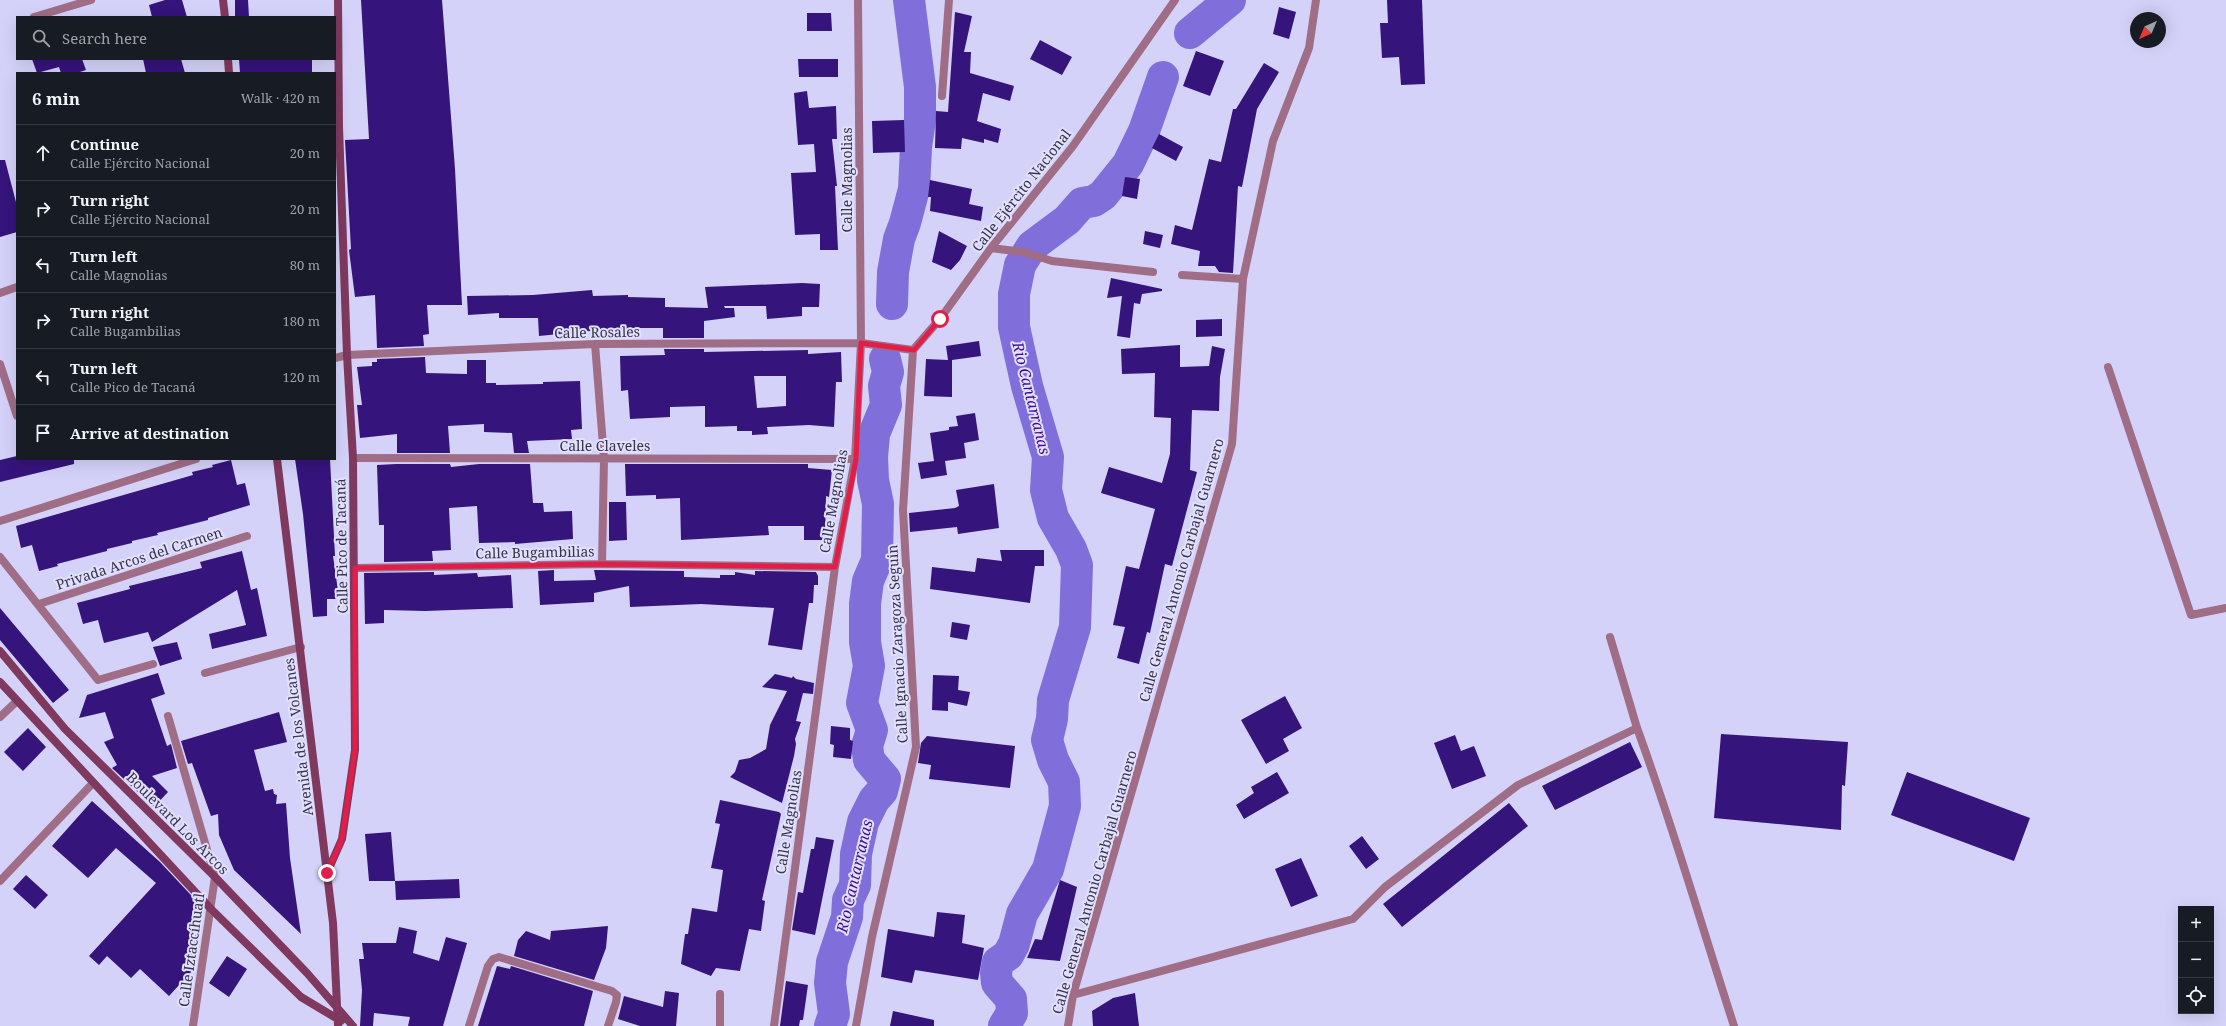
<!DOCTYPE html>
<html lang="en">
<head>
<meta charset="utf-8">
<style>
  :root { --surface:#171b24; --page:#242831; --text:#f1f3f6; --muted:#9ea1a6; --line:#363941 }
  body { margin:0; font-family:"Noto Serif",serif; background:var(--page); color:var(--text) }
  .controls { position:absolute; right:12px; bottom:12px; display:grid; overflow:hidden; border-radius:0px; box-shadow:0 4px 16px #0002 }
  .controls button { width:36px; height:36px; display:grid; place-items:center; padding:0; border:0; border-bottom:1px solid var(--line); background:var(--surface); color:var(--text); font:20px sans-serif }
  .compass { position:absolute; left:2130px; top:12px; width:36px; height:36px; border-radius:50%; background:var(--surface); box-shadow:0 4px 16px #0002; rotate:224deg }
  .stop { position:absolute; width:12px; height:12px; margin:-9px; border:3px solid #e11d48; border-radius:50%; background:#fff }
  .stop.end { background:#e11d48; border-color:#fff; box-shadow:0 1px 4px #0008 }
  .list { margin:0; padding:0; list-style:none }
  h2 { display:flex; justify-content:space-between; align-items:center; height:52px; margin:0; padding:0 16px; font-size:17px }
  h2 small { font-size:13px; font-weight:400; color:var(--muted) }
  .list li { display:grid; grid-template-columns:26px 1fr auto; gap:12px; align-items:center; box-sizing:border-box; height:56px; padding:0 16px; border-top:1px solid var(--line) }
  .list b { display:block; font-size:15px; white-space:nowrap }
  .list p { margin:0; font-size:13px; white-space:nowrap; color:var(--muted) }
  .list em { font-size:13px; font-style:normal; color:var(--muted) }
  .icon { flex:none; width:22px; height:22px; fill:none; stroke:currentColor; stroke-width:2; stroke-linecap:round; stroke-linejoin:round }
  .map { position:relative; flex:none; width:2226px; height:1026px; overflow:hidden }
  .search { position:absolute; background:var(--surface); box-shadow:0 4px 16px #0002; left:16px; top:16px; width:320px; height:44px; display:flex; align-items:center; gap:10px; box-sizing:border-box; padding:0 14px; border-radius:0px; color:var(--muted); font-size:15px }
  .panel { position:absolute; background:var(--surface); box-shadow:0 4px 16px #0002; left:16px; top:72px; width:320px; height:388px; border-radius:0px }
  .map>svg:first-child { display:block }
  .lines { fill:none; stroke-linecap:round; stroke-linejoin:round }
  .river { stroke:#806fda; stroke-width:32 }
  .building { fill:#35147c; fill-rule:evenodd }
  .lane { stroke:#9f6d86; stroke-width:8 }
  .street { stroke:#9f6d86; stroke-width:8 }
  .secondary { stroke:#7f395f; stroke-width:8 }
  .route { stroke:#e11d48; stroke-width:5 }
  .labels { text-anchor:middle; dominant-baseline:central; stroke-width:4; stroke-linejoin:round; paint-order:stroke }
  .street-label { font-size:14px; fill:#363448; stroke:#e2e0fe }
  .water-label { font-size:15px; font-style:italic; fill:#3d0b92; stroke:#e2e0fe }
</style>
</head>
<body>
<div class="map">
<svg width="2226" height="1026" viewBox="0 0 2226 1026">
  <rect width="100%" height="100%" fill="#d4d2f9"/>
  <g class="lines">
    <path class="river" d="M1190 33 1230 0
      M892 304 893 272 899 239 905 223 914 189 916 147 920 120V87L909 0
      M830 1026 834 1014 830 983 832 962 847 917 848 900 855 885 856 854 863 822 874 800 882 791 885 779 869 760 867 746 872 730 862 703 869 666 865 642V604L868 581 877 560 878 504 873 480 872 457 874 434 886 405 884 386 888 372 885 359
      M1004 1026 1012 1013 1011 999 997 983 996 973 998 962 1008 955 1014 944 1022 914 1048 869 1065 806 1064 782 1053 760 1047 740 1052 719 1053 700 1075 627 1077 565 1071 549 1053 518 1046 490 1048 457 1027 386 1014 327V294L1020 265 1032 246 1067 220 1082 203 1094 201 1103 195 1128 164 1144 131 1163 77"/>
  </g>
  <path class="building" d="M165 0H182L187 17H152L149 5Z
    M235 0H248L249 17H235Z
    M361 0H442L455 169 462 305H427L429 334 423 335 424 346 377 348 375 295 355 297 349 250 351 249 345 140 369 139Z
    M1387 0H1422L1425 84 1401 85 1399 57 1382 58 1380 23H1388Z
    M1279 7 1296 12 1289 39 1273 34Z
    M955 12 972 16 964 52H971L970 73 1014 86 1010 101 983 93 977 121 1001 129 998 143 984 139V143L962 138 961 149 935 148 936 111 948 112Z
    M807 13H831L832 31H807Z
    M1040 40 1072 57 1062 75 1030 59Z
    M1196 51 1224 61 1210 96 1183 86Z
    M32 59H82L86 70 77 73H61L59 67 37 73Z
    M143 59H181L185 73H146Z
    M239 59H312V73H240Z
    M798 59H838V77H799Z
    M1264 63 1279 72 1257 109 1242 187 1238 186 1233 273 1219 272 1215 266H1198L1200 251 1171 244 1175 225 1192 230 1209 159 1221 162 1233 109H1236Z
    M807 91 809 108 836 106 837 139H832L837 186H835L838 250H820V234L795 235 791 173 816 172 814 144 798 145 794 93Z
    M904 120 905 152 873 153 872 121Z
    M1159 134 1183 147 1176 161 1152 148Z
    M0 160H5L17 206V232L0 237Z
    M1125 177 1140 179 1137 199 1122 196Z
    M930 180 972 189 969 204 983 207 981 221 930 211 931 197H928Z
    M939 231 967 246 960 260 951 270 932 262Z
    M1145 231 1163 235 1160 248 1143 244Z
    M1111 278 1162 289V291L1142 294 1140 304 1134 303 1130 338 1117 336 1122 296 1107 298Z
    M802 283 820 284 819 307H802V316L767 319 766 306H724L725 308H734L735 317 704 321V338H663V328H630V333L610 334V329L539 336 538 318H499V313L468 315 467 296 533 295 592 290 593 296 628 295V297L665 298V307L708 308 705 287Z
    M1222 319V336L1196 337V320Z
    M979 341 981 356 952 360V397L924 396 926 359 948 360 946 346Z
    M1180 345V367L1209 366 1212 346 1225 349 1220 377 1219 411 1192 410 1190 470 1197 472 1172 566 1165 564 1150 633 1147 632 1139 664 1117 658 1125 627 1113 625 1126 566 1139 569 1155 509 1101 493 1109 467 1162 483 1170 454 1171 418 1154 417 1155 373 1122 374 1121 349Z
    M664 349H704V352L808 350V354L841 352 842 382H836L834 427 809 425 767 427 768 434 752 435V431H737V426L705 427V406L670 407V417L630 419 628 390 621 391 620 356 665 355ZM754 376H786V406L757 408Z
    M425 357 426 373 467 374V360H486V383H496V385L543 384V382L580 381 582 429 571 430 572 439 527 441 529 453H514L512 433 484 432V424L448 426 450 453H397V434L360 438 357 405H362L357 367 372 366V362H377V359Z
    M975 413 979 440 964 443 966 458 945 461 947 475 921 479 918 463 934 461 930 433 949 430V427L958 426 956 416Z
    M17 456V459H74V464L0 482V460Z
    M295 459H330L335 556H333L338 591 336 599H327V616L313 617 303 514Z
    M231 460 237 485 245 483 250 505 208 518V520L157 533 158 535 132 541V543L107 549V551L57 564 58 566 39 571 32 545 21 548 16 526 193 475 192 472 213 467 212 465Z
    M396 464H450L451 467 479 464H530L533 503H543L544 512 572 511 573 539 515 544V542L479 543 477 506 449 508 451 550 432 551 433 561 384 562V525H379L377 465Z
    M625 464H808V468L832 470 829 497 826 496 825 540H804V526H768L769 535 681 540 680 498 656 499V495L626 496Z
    M994 484 999 528 958 534 957 527 910 532 909 513 955 508 959 506 956 490Z
    M609 502H626L627 540 609 541Z
    M1000 550H1044V566H1035L1030 603 930 589 932 567 975 572 977 558 1002 561Z
    M242 551 251 590 257 588 267 636 212 649 209 634 246 625 237 590 152 642 148 632 104 643 98 620 83 624 77 603 130 589 129 586 202 568 200 562Z
    M554 570V581L596 580 594 570 684 571V577L720 578V575H735V572L755 575V571L816 572 818 576V585H814L813 603H809L802 650 768 645 774 608 701 604 630 607 629 586 594 593V602L540 605 538 571Z
    M434 572V575L477 573 478 577 511 575 513 608 425 611 384 610V623L365 624 364 573Z
    M0 608 69 690 53 703 0 640Z
    M952 622 970 625 967 640 950 637Z
    M177 642 182 659 160 666 153 647Z
    M158 673 165 694 151 699 167 746 171 744 177 768 152 776 168 792 154 807 112 768 117 765 104 742 114 738 105 712 79 718 87 695Z
    M775 674 792 678 793 676 796 679 814 683 813 694 803 693 796 721 801 722 795 739 796 744 794 756 782 803 730 777 735 772 739 760 750 758 766 749 770 725 787 691 762 687Z
    M933 675 959 676 958 690 970 692 967 706 948 702V711L932 710Z
    M1285 696 1302 728 1283 739 1289 751 1266 764 1241 720Z
    M279 712 287 742 254 750 265 791 273 789 274 794 277 795 276 804 286 803 290 858 301 934 234 870 219 835 218 814 211 816 192 763 188 764 181 741Z
    M831 726 850 728V740L853 741 851 759 833 757 834 745 830 744Z
    M28 728 46 747 23 771 4 752Z
    M1721 734 1848 742 1845 786 1842 785 1841 830 1714 818Z
    M1455 735 1461 751 1474 746 1486 776 1452 789 1434 743Z
    M927 736 1015 746 1010 788 929 779 931 765 918 763 921 743Z
    M1630 742 1642 767 1555 810 1542 786Z
    M1277 772 1289 793 1244 819 1236 805 1254 793 1251 787Z
    M1907 772 2030 818 2014 861 1891 815Z
    M720 800 779 812 781 814 762 900 765 901 761 931 749 929 740 971 716 968 711 976 681 964 685 934H688L692 908 717 912 723 870 711 868 720 824 715 823Z
    M92 801 160 862 204 909 191 972 169 996 140 969 131 978 107 956 99 965 89 956 156 883 116 848 88 878 52 846Z
    M1509 803 1528 826 1402 927 1383 904Z
    M391 832 395 881H369L365 834Z
    M1362 836 1379 859 1366 869 1349 846Z
    M816 837 834 840 815 935 792 930 798 892 803 893 811 849H814Z
    M1301 858 1318 896 1291 907 1275 869Z
    M26 875 48 895 35 909 13 889Z
    M459 879 460 898 396 900 395 881Z
    M1060 880 1077 887 1060 961 1027 958 1035 939 1042 940Z
    M937 912 965 915 962 943 984 948 978 980 915 970 912 983 881 977 888 929 934 937Z
    M608 926 606 948 594 980 514 956 518 940 526 931 550 940 551 931Z
    M399 927 417 931 413 953 439 961 446 937 467 943 443 1026H408L410 1017 374 1013 373 1026H360L362 990 359 959H364L362 943H396Z
    M227 956 247 969 229 997 209 983Z
    M497 966 510 969 511 966 593 991 584 1026H478Z
    M786 981 808 985 803 1020H800L799 1026H780Z
    M665 991 679 993 676 1026H640L618 1019 624 996 663 1007Z
    M1135 993 1139 1026H1093L1092 1011 1113 998Z
    M893 1011 934 1020V1026H890Z"/>
  <g class="lines">
    <path class="lane" d="M1637 728C1673 826 1702 927 1734 1026
      M0 881 93 783"/>
    <path class="street" d="M34 17 91 0
      M942 96 949 0
      M991 248 1023 252 1052 261 1153 272
      M1182 275 1243 279
      M0 293 17 287
      M595 344 604 458 602 564
      M335 358 347 355 595 344 861 343 913 350 940 319 991 248 1073 146 1175 0
      M0 364 17 416
      M2108 367 2191 615 2226 608
      M353 458 855 459
      M0 521 196 459
      M0 557 98 680 153 664
      M355 568 602 564 835 567
      M39 604 247 536
      M205 673 301 647
      M168 716 215 877 193 1026
      M0 717 17 701
      M1073 995 1353 919 1385 887 1518 785 1637 728 1610 637
      M469 1026 488 966 493 959 499 957 612 991 617 995 616 1002 608 1026
      M720 1026V994
      M774 1026 835 567 855 459 861 343 858 0
      M856 1026 872 937 916 747 903 510 913 350
      M1068 1026 1073 995 1232 444 1243 279 1273 141 1309 48 1316 0"/>
    <path class="secondary" d="M223 0 225 17
      M228 59 229 73
      M277 459 333 923 338 1026
      M0 651 65 729 215 877 307 973 353 1026
      M0 682 211 909 301 997 341 1021
      M327 873 342 839 355 750 353 458 347 355 339 127 338 0"/>
  </g>
  <g class="lines">
    <path class="route" d="M327 873 342 839 355 750V568L602 564 835 567 856 459 861 343 914 350 940 319"/>
  </g>
  <g class="labels">
    <g class="street-label">
      <text transform="translate(846 180) rotate(-90)">Calle Magnolias</text>
      <text transform="translate(1021 190) rotate(-52)">Calle Ejército Nacional</text>
      <text transform="translate(597 332) rotate(-1)">Calle Rosales</text>
      <text x="605" y="445">Calle Claveles</text>
      <text transform="translate(833 501) rotate(-80)">Calle Magnolias</text>
      <text transform="translate(341 546) rotate(-91)">Calle Pico de Tacaná</text>
      <text transform="translate(535 552) rotate(-1)">Calle Bugambilias</text>
      <text transform="translate(139 558) rotate(-18)">Privada Arcos del Carmen</text>
      <text transform="translate(1181 570) rotate(-74)">Calle General Antonio Carbajal Guarnero</text>
      <text transform="translate(897 644) rotate(-93)">Calle Ignacio Zaragoza Seguin</text>
      <text transform="translate(298 737) rotate(-97)">Avenida de los Volcanes</text>
      <text transform="translate(788 822) rotate(-81)">Calle Magnolias</text>
      <text transform="translate(178 823) rotate(45)">Boulevard Los Arcos</text>
      <text transform="translate(1094 882) rotate(-74)">Calle General Antonio Carbajal Guarnero</text>
      <text transform="translate(191 950) rotate(-82)">Calle Iztaccíhuatl</text>
    </g>
    <g class="water-label">
      <text transform="translate(1032 398) rotate(76)">Rio Cantarranas</text>
      <text transform="translate(854 876) rotate(-77)">Rio Cantarranas</text>
    </g>
  </g>
</svg>
<div class="controls">
<button>+</button>
<button>−</button>
<button><svg class="icon" aria-label="locate" viewBox="0 0 24 24"><circle cx="12" cy="12" r="6"/><path d="M12 2v4M12 18v4M2 12h4M18 12h4"/></svg></button>
</div>
<svg class="compass" viewBox="-18 -18 36 36"><path d="M0-13l5 13h-10z" fill="#e53935"/><path d="M0 13l5-13h-10z" fill="#9ea1a6"/></svg>
<div class="stop" style="left:940px;top:319px"></div>
<div class="stop end" style="left:327px;top:873px"></div>
<div class="search"><svg class="icon" aria-label="search" viewBox="0 0 24 24"><circle cx="10" cy="10" r="6"/><path d="M15 15l6 6"/></svg>Search here</div>
<section class="panel">
<h2>6 min<small>Walk · 420 m</small></h2>
<ul class="list">
<li><svg class="icon" aria-label="ahead" viewBox="0 0 24 24"><path d="M12 20V5M6 11l6-6 6 6"/></svg><div><b>Continue</b><p>Calle Ejército Nacional</p></div><em>20 m</em></li>
<li><svg class="icon" aria-label="right" viewBox="0 0 24 24"><path d="M7 20v-9h11M14 6l5 5-5 5"/></svg><div><b>Turn right</b><p>Calle Ejército Nacional</p></div><em>20 m</em></li>
<li><svg class="icon" aria-label="left" viewBox="0 0 24 24"><path d="M17 20v-9H6M10 6l-5 5 5 5"/></svg><div><b>Turn left</b><p>Calle Magnolias</p></div><em>80 m</em></li>
<li><svg class="icon" aria-label="right" viewBox="0 0 24 24"><path d="M7 20v-9h11M14 6l5 5-5 5"/></svg><div><b>Turn right</b><p>Calle Bugambilias</p></div><em>180 m</em></li>
<li><svg class="icon" aria-label="left" viewBox="0 0 24 24"><path d="M17 20v-9H6M10 6l-5 5 5 5"/></svg><div><b>Turn left</b><p>Calle Pico de Tacaná</p></div><em>120 m</em></li>
<li><svg class="icon" aria-label="arrive" viewBox="0 0 24 24"><path d="M6 21V4h12l-3 4 3 4H6"/></svg><div><b>Arrive at destination</b></div></li>
</ul>
</section>
</div>
</body>
</html>
